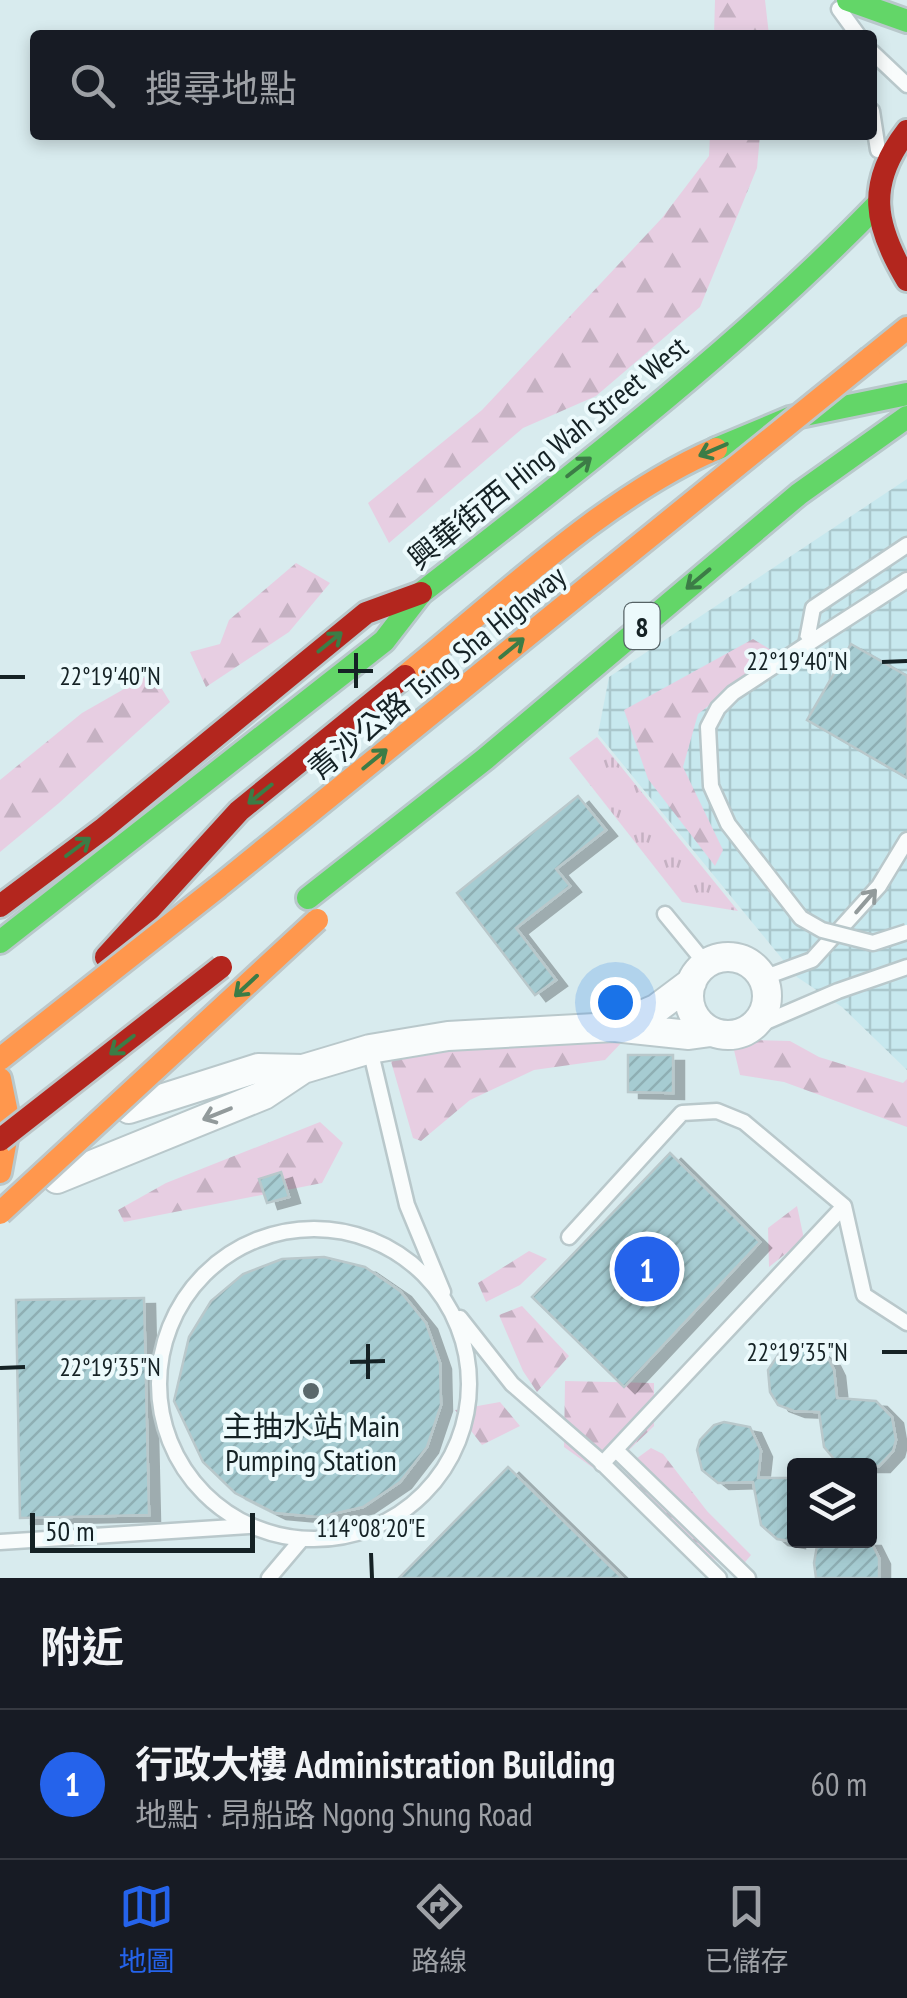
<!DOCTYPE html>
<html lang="zh-TW">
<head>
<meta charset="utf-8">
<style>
  :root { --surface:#171b24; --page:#242831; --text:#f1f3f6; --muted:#9ea1a6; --line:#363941; --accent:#2563eb }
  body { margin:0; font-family:"PT Sans Narrow","Noto Sans TC",sans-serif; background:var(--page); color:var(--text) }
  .controls { position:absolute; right:30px; bottom:30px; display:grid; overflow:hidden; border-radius:10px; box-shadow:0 5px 15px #0003 }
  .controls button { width:90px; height:90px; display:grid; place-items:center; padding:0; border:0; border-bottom:2px solid var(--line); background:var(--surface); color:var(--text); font:50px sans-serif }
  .scale { position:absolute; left:30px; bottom:25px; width:225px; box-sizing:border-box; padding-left:10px; border:5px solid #152225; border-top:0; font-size:28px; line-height:35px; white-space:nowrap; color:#152225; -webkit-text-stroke:8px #ecfafc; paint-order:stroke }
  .you { position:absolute; left:615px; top:1002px; width:35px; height:35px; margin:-25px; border:8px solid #fff; border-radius:50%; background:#1a73e8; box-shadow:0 0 0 15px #1a73e833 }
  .badge { display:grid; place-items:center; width:65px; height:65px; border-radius:50%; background:var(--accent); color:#fff; font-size:32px; font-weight:700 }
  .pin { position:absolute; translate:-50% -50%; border:5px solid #fff; box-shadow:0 2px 10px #0006 }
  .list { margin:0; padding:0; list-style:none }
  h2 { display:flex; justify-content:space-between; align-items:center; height:130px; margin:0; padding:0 40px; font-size:42px }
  h2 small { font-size:32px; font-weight:400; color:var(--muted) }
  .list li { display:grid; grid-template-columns:65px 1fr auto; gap:30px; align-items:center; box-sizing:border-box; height:150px; padding:0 40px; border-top:2px solid var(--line) }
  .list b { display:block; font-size:38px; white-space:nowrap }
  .list p { margin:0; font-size:32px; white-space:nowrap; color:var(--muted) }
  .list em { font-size:32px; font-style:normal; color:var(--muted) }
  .icon { flex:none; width:55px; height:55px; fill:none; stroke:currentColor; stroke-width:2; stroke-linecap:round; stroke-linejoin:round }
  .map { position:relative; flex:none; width:907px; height:1578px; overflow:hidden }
  .search { position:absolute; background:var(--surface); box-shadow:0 5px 15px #0003; left:30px; right:30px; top:30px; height:110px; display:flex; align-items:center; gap:25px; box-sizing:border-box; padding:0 35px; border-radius:10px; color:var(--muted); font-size:38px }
  .sheet { height:280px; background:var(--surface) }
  nav { display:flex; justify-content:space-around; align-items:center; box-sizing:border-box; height:140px; border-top:2px solid var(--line); background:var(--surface); font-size:28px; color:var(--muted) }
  nav a { display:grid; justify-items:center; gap:5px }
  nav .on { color:var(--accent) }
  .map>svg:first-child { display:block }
  .industrial { fill:url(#industrial-grid) }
  .grass { fill:url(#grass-tufts) }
  .forest { fill:url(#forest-firs) }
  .building { fill:url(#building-hatch); stroke:#b9c8cb; stroke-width:2.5; filter:url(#shadow) }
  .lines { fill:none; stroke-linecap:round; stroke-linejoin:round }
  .lane-casing { stroke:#b9c8cb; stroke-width:19 }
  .street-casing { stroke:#b9c8cb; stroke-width:32 }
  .fast-casing { stroke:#b9c8cb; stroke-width:28 }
  .slow-casing { stroke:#b9c8cb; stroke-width:28 }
  .jam-casing { stroke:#b9c8cb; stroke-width:28 }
  .lane { stroke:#f9fcfc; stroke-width:14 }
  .street { stroke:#f9fcfc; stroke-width:28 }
  .fast { stroke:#63d668; stroke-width:22 }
  .slow { stroke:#ff974d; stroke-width:22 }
  .jam { stroke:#b3261e; stroke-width:22 }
  .lane-bridge-casing { stroke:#b9c8cb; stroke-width:19; stroke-linecap:butt }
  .slow-bridge-casing { stroke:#bdc7c9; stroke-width:28; stroke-linecap:butt }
  .jam-bridge-casing { stroke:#bdc7c9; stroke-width:28; stroke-linecap:butt }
  .lane-bridge { stroke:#f9fcfc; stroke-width:14 }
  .slow-bridge { stroke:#ff974d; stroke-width:22 }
  .jam-bridge { stroke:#b3261e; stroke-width:22 }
  .oneway { stroke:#3c7c46 }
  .oneway2 { stroke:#929a9b }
  .ticks { fill:none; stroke:#152225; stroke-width:4 }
  .poi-dot { fill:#59686b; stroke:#ecfafc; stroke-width:4 }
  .labels { text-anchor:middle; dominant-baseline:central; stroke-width:8; stroke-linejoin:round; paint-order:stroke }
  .shield { fill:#ecfafc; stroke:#566366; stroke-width:2.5 }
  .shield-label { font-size:28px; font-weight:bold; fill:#152225 }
  .street-label { font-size:30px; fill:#152225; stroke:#ecfafc }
  .poi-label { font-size:30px; fill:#152225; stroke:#ecfafc }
  .ticks-label { font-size:25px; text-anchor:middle; fill:#152225; stroke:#ecfafc; stroke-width:8; stroke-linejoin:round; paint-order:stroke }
</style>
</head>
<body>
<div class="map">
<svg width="907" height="1578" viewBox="0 0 907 1578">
  <defs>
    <pattern id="industrial-grid" width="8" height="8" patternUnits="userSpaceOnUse" patternTransform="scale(2.5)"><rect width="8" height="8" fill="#c7e8ee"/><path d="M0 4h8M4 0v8" fill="none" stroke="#aac7cc"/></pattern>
    <pattern id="grass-tufts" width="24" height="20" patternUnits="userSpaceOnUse" patternTransform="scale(2.5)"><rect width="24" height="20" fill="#e7cee2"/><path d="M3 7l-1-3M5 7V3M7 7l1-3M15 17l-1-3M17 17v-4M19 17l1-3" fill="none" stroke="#c5b1c2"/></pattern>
    <pattern id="forest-firs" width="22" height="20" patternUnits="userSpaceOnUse" patternTransform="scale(2.5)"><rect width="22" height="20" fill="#e7cee2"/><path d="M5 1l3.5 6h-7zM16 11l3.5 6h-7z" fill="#c5b1c2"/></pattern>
    <pattern id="building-hatch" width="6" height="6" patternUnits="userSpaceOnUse" patternTransform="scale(2.5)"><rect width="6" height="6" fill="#a6ccd2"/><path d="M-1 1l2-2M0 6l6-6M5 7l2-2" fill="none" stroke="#8eafb4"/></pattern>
    <filter id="shadow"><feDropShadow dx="11" dy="6" stdDeviation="0" flood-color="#0004"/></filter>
  </defs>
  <rect width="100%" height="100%" fill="#d8ebee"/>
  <path class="industrial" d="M907 479V1070L842 1007 797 977 598 734 609 677Z"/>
  <path class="grass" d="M597 737 738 911 682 902 569 758Z"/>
  <path class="forest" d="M715 0H765L769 35H714Z
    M710 135H760L757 168 700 307 596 396 523 428 389 543 368 503 482 410 662 218 709 156Z
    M296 563 330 583 289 632 206 687 190 652 220 644 229 620Z
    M753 639 776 653 698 714 683 767 723 850 715 866 648 779 624 710Z
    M152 673 170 702 59 803 0 852V780L82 713Z
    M624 1040 605 1060 534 1070 470 1100 421 1141 413 1138 390 1058 489 1046Z
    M751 1040 790 1041 819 1057 903 1083 907 1079V1127L784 1082 740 1075 734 1050Z
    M320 1122 343 1143 322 1183 124 1222 118 1210 166 1183Z
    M797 1206 804 1239 769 1267 768 1228Z
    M529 1251 547 1259 520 1285 486 1302 478 1283Z
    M522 1306 569 1356 537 1392 523 1371 499 1315Z
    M565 1381 654 1383V1426L603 1475 564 1447Z
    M500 1402 520 1426 482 1445 455 1410Z
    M651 1448 663 1454 707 1511 751 1555 736 1573 639 1512 625 1467Z"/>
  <path class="building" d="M851 644 907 676V778L807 720Z
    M578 796 606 830 556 869 570 886 516 928 556 980 535 995 457 893Z
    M628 1055H673V1093L628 1092Z
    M670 1153 760 1242 624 1387 532 1297Z
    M281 1172 289 1197 267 1203 259 1179Z
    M324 1257 365 1267 400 1291 426 1323 440 1363 441 1405 427 1447 400 1482 363 1507 319 1517 275 1513 235 1493 203 1462 174 1401 189 1337 211 1301 243 1274 282 1259Z
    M144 1298 149 1515 20 1518 16 1300Z
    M800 1345 811 1346 829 1360 834 1370 837 1398 876 1401 892 1417 896 1440 893 1451 879 1466H840L824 1447 819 1412 794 1411 778 1405 770 1392 768 1370 780 1352Z
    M724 1422 750 1427 761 1451 758 1478H794V1542L777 1539 761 1525 753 1482 718 1483 702 1470 697 1450 700 1440 714 1425Z
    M508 1467 622 1578H399Z
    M818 1540H870L879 1558V1578H816L814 1563Z"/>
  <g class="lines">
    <g class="lane-casing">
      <path id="lane" d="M839 9 858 35
        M872 52 907 85
        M872 111 878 150
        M806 645 813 608 907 545
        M806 645 907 580
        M665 914 706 964
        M763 978 812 960 879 886 907 840
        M747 1030 838 991 907 967
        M370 1049 407 1205 443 1292
        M159 1384a155 155 0 1 1 310 0a155 155 0 1 1-310 0Z
        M569 1237 682 1113 717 1111 744 1122 844 1206 864 1295 907 1323
        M460 1318 512 1384 598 1459 719 1578
        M616 1450 748 1578
        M602 1464 844 1206
        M0 1542 249 1526
        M269 1578 302 1539"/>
    </g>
    <g class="street-casing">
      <path id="street" d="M689 996a39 39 0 1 1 78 0a39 39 0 1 1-78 0Z
        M616 1026 656 1009 692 982
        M129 1109 258 1068 303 1069
        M57 1179 264 1095 303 1069 370 1049 448 1036 614 1027 689 1035 711 1032"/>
    </g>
    <g class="fast-casing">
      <path id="fast" d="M848 0 907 21
        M716 449 790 418 907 394
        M421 593C579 470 737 349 877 205
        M308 898 485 759 799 494 907 417
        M0 942 384 641 421 593"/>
    </g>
    <g class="slow-casing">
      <path id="slow" d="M870 358 907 328
        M405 676C499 600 606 496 716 449
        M218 887 590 585
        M0 1079 9 1123 0 1172"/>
    </g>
    <g class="jam-casing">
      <path id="jam" d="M907 131C866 184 874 225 907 280
        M0 906 104 828 366 613 421 593
        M106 957 239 811 405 676"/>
    </g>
    <use href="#lane" class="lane"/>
    <use href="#street" class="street"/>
    <use href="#fast" class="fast"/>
    <use href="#slow" class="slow"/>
    <use href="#jam" class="jam"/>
    <g class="lane-bridge-casing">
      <path id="lane-bridge" d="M806 645 733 693 718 708 708 727 711 786 728 824 801 918 822 930 873 943 907 932"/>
    </g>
    <g class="slow-bridge-casing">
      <path id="slow-bridge" d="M590 585 870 358
        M0 1059 218 887
        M0 1213 317 920"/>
    </g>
    <g class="jam-bridge-casing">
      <path id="jam-bridge" d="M0 1140 221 967"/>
    </g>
    <use href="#lane-bridge" class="lane-bridge"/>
    <use href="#slow-bridge" class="slow-bridge"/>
    <use href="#jam-bridge" class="jam-bridge"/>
  </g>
  <defs><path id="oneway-shaft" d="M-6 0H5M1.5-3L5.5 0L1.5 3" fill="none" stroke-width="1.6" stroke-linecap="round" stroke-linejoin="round" transform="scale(2.5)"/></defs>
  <g class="oneway">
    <use href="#oneway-shaft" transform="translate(713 450) rotate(157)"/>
    <use href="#oneway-shaft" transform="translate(579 467) rotate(-38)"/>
    <use href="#oneway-shaft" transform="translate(698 579) rotate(140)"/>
    <use href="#oneway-shaft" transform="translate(330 642) rotate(-39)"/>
    <use href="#oneway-shaft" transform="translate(512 648) rotate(-39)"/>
    <use href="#oneway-shaft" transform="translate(375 759) rotate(-39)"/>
    <use href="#oneway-shaft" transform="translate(260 794) rotate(141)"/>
    <use href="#oneway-shaft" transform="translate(78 847) rotate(-37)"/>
    <use href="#oneway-shaft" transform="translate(246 986) rotate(137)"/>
    <use href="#oneway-shaft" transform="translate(122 1045) rotate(142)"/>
  </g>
  <g class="oneway2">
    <use href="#oneway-shaft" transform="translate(866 901) rotate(-49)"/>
    <use href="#oneway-shaft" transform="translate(217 1114) rotate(158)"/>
  </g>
  <path class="ticks" d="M356 653V688M882 662 907 661M338 671H373M0 677H25M368 1344V1379M882 1352H907M350 1362 385 1361M0 1368 25 1367M371 1553 372 1578"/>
  <circle class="poi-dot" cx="311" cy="1391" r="10"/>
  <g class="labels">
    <rect class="shield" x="624.5" y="603" width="35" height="46" rx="8"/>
    <g class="shield-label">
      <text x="642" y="626">8</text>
    </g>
    <g class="street-label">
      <text transform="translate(547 452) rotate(-39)">興華街西 Hing Wah Street West</text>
      <text transform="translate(436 672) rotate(-39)">青沙公路 Tsing Sha Highway</text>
    </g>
    <g class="poi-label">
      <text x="311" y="1425">主抽水站 Main<tspan x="311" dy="34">Pumping Station</tspan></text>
    </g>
  </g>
  <g class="ticks-label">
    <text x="797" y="670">22°19'40"N</text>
    <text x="110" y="685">22°19'40"N</text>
    <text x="797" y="1361">22°19'35"N</text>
    <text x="110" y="1376">22°19'35"N</text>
    <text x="371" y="1537">114°08'20"E</text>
  </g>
</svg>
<div class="controls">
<button><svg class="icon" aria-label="layers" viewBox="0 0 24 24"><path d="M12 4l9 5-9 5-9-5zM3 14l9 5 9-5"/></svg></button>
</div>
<div class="scale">50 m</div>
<div class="you"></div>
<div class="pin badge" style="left:647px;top:1269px">1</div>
<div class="search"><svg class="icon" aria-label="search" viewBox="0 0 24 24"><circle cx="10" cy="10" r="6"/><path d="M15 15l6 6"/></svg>搜尋地點</div>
</div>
<section class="sheet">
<h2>附近<small></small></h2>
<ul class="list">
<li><span class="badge">1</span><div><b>行政大樓 Administration Building</b><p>地點 · 昂船路 Ngong Shung Road</p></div><em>60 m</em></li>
</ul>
</section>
<nav>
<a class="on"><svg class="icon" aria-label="map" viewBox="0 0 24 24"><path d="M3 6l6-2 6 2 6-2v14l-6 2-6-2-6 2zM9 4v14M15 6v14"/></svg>地圖</a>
<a><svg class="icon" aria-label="directions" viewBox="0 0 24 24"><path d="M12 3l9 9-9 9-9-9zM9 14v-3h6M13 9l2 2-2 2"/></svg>路線</a>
<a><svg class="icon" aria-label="saved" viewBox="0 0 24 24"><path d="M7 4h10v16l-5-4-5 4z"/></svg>已儲存</a>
</nav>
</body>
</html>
